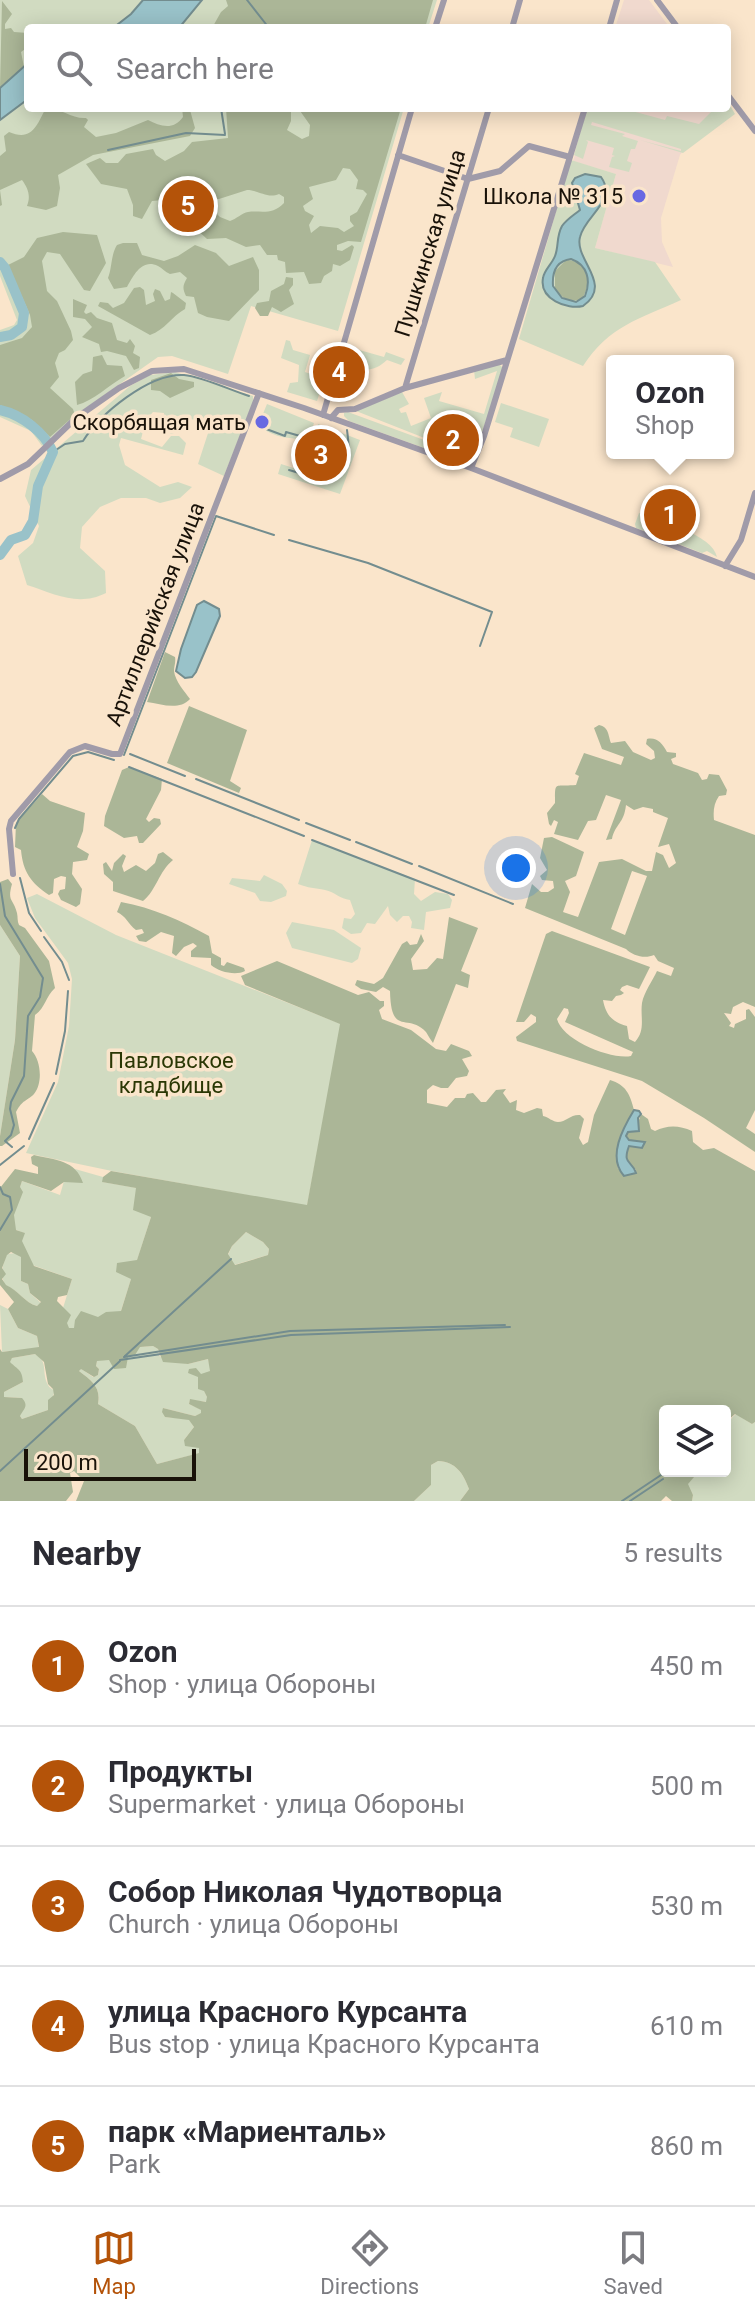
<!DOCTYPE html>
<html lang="en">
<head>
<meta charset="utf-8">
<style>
  :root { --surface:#fff; --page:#f2f2f3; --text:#2b2b33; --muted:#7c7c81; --line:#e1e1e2; --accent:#b45309 }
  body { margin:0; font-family:Roboto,sans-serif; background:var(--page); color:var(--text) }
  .controls { position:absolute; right:24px; bottom:24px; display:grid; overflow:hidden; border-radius:8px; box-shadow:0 4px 20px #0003 }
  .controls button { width:72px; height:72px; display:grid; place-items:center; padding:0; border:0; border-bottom:2px solid var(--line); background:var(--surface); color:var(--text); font:40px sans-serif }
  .scale { position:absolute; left:24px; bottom:20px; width:172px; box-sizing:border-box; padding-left:8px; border:4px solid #191209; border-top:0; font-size:22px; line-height:28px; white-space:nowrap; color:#191209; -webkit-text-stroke:6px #fae5cb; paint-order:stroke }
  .you { position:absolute; left:516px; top:868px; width:28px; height:28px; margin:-20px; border:6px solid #fff; border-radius:50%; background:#1a73e8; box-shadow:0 0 0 12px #1a73e833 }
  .badge { display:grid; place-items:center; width:52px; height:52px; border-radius:50%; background:var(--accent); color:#fff; font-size:26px; font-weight:700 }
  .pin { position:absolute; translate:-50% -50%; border:4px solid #fff; box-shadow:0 2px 8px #0006 }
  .popup { position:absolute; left:606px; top:355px; width:128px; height:104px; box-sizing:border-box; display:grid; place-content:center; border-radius:8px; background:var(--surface); filter:drop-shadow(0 2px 6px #0005); font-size:26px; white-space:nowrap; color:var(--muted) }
  .popup b { font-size:30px; color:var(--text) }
  .popup::after { content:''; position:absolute; left:50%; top:100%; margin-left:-16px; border:16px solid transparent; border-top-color:var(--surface) }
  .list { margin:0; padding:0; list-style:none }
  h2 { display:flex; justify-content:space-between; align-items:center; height:104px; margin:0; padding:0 32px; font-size:34px }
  h2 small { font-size:26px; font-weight:400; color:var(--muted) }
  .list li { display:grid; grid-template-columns:52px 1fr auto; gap:24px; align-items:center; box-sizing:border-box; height:120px; padding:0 32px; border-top:2px solid var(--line) }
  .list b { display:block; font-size:30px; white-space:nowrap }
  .list p { margin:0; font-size:26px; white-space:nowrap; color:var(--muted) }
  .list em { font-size:26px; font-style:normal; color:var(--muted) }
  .icon { flex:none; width:44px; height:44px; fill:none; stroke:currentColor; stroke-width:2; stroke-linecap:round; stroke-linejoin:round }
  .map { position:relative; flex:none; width:755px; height:1501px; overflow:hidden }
  .search { position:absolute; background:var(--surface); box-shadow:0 4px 20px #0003; left:24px; right:24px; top:24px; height:88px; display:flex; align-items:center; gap:20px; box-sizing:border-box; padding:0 28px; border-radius:8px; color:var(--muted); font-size:30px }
  .sheet { height:704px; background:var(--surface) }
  nav { display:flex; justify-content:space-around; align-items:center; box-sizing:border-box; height:112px; border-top:2px solid var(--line); background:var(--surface); font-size:22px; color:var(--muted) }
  nav a { display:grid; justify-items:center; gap:4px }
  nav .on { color:var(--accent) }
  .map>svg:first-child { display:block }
  .education { fill:#f0d9ce }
  .green { fill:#d1dbc1 }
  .forest { fill:#abb697; fill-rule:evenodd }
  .water { fill:#99c2c9; stroke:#738d8f; stroke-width:2; fill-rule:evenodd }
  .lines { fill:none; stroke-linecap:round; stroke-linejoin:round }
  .stream { stroke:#738d8f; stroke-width:2 }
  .river { stroke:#99c2c9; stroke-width:10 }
  .minor { stroke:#a09ba9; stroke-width:6 }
  .poi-dot { fill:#6869e2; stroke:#fae5cb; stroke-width:3 }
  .labels { text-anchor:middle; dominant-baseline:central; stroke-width:7; stroke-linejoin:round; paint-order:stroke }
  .poi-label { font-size:22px; fill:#191209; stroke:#fae5cb; text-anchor:end }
  .street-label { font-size:22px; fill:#191209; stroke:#fae5cb }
  .park-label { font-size:22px; fill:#2a3704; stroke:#fae5cb }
</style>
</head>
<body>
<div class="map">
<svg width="755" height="1501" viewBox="0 0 755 1501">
  <rect width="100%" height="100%" fill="#fae5cb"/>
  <path class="education" d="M624 0H649L670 28H615Z
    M590 108H719L702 124 680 155 661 218 662 242 673 267 595 248 616 174 573 161Z"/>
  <path class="green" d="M0 0H437L428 28H28V108H404L338 331 251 306 228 374 172 356 158 357 76 415 42 446 31 431 0 417V330L14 325 17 320 0 276Z
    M727 100 735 114 683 153 640 140 681 151V149L592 122 591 125 625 134 622 136 638 141 635 149H631L627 161 632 163 629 172 609 167 612 157 615 156 612 155 614 148 586 140 588 142 583 159 574 155 587 108H621L665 120 667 116 699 124 715 108H727Z
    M571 160 616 174 595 248 655 262 681 300C639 319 609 326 583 366L519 339Z
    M286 340 290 341 293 350 310 355 305 372 311 374 310 379 314 381 315 377 324 379 317 401 287 392 290 383 298 382 299 365 281 358Z
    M349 347 384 357 386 352 405 359 401 365 387 360C376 370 367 372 352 367L353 362 346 359Z
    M499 364 503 368 482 433 467 427V420L445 411 441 417 436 416 427 439 356 411 402 392 409 404 399 409 401 413 406 412 411 426 431 418 424 398 442 392 439 401 484 414 497 371 475 379 474 370Z
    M175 372 253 396V402L224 476 198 464 211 424 204 430 205 422 176 416 165 424 177 432 171 434 163 428 164 413 153 412 146 420 141 439 162 447 171 436H179L186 443 183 455 121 438 119 445 125 465 160 487 178 482 192 487 180 498 160 503 146 498H121L100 507 82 527 80 548 105 571 106 593C78 607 55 594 27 585L18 556 33 543 39 526 25 496 31 470 130 386 150 375Z
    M501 403 549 419 539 447 510 437 513 428 495 422Z
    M267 404 314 423 308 439C292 439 274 438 261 427L262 421 258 426Z
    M348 412 473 458 466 463 349 421 344 416V413Z
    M318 424 360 440 340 494 278 474 281 464 309 473 312 466 330 471 337 467 344 469 347 461 340 460 339 447 346 448 321 440 322 432 317 430Z
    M639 513C659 520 713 535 717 557L707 551 702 553 636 528 635 524Z
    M312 840 415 879 414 894 421 901 435 892 448 894 452 900 450 908 426 912 424 930 411 928 412 922 409 916H403L397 922 390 915 388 906 375 924 367 923 361 933 351 934 342 928 344 918 351 919 355 914 350 900C340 899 335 892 325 890 315 888 308 888 298 884Z
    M264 875 282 884 287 891 286 896 271 902 260 901 255 893 229 884 232 878 260 881Z
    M37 894 116 935 341 1024 307 1206 112 1171 26 1153 58 1082 69 1026 72 979 68 963 35 918 27 898Z
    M292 922 334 930 361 948 358 959 352 963 292 948 286 933Z
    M0 925 20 956 15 1040 0 1136Z
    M68 1167 103 1177V1182L137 1188 151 1217 109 1348 54 1337 72 1279 21 1261V1281L28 1284 30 1293 41 1303 37 1306C25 1303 18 1290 5 1285 0 1274 2 1266 7 1254L16 1253 24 1233 6 1226 22 1181 60 1195Z
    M246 1232 263 1242 269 1249 268 1255 234 1265 228 1255 232 1246Z
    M0 1305 8 1309 18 1328 37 1336 39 1348 2 1352Z
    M153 1346 158 1349 159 1356 188 1364 208 1359 211 1371 198 1377 207 1397V1402L190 1400 189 1404 202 1410V1413L195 1416 163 1408 165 1417 189 1419 194 1427 184 1440 200 1448V1453L157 1464 135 1426 98 1404C101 1387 92 1381 79 1371L80 1368 93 1377 98 1375 99 1369 96 1366 97 1360C112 1360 130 1361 139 1347Z
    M35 1354C49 1362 41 1372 48 1385 52 1392 56 1386 53 1397 52 1401 49 1405 48 1410L22 1419 20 1416 22 1398 4 1397V1392L23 1382 9 1362 12 1358Z
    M736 1414 752 1424 755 1422V1501H692L693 1495 687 1484 695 1476 703 1477 709 1471H725C725 1452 719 1427 736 1414Z
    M438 1461C456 1462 463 1473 469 1489L460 1501H414L431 1485V1465Z"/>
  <path class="forest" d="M226 0H433L425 28H212L221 12 228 6Z
    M2 1 12 14 5 24V29L11 28 14 32 28 33V47L21 52 24 67 0 88Z
    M46 108C61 108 72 119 86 118L88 120 84 127 96 137 116 133 148 120C160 126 173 131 183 117L182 108 190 110 195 128 190 136 93 155 58 175 60 188 57 206 46 210 27 206C31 196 28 188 22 180L0 190 2 205 0 206V156L6 151 4 136 9 132C33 142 37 124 46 108Z
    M226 108H291V121L287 130 302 139 309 136 310 125 298 108H401L361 242 348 241 337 245V250L342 251 352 245 354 247 350 260 340 266 333 264 332 271 324 276 321 283 309 284 304 272 286 273 285 262 278 260 277 255H267L260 245 246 247 226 238 207 239 193 226 185 206 163 200 152 201 142 219 133 216V205L127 189 101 184 86 164 100 158 106 163H118L126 154 153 149 156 155 165 161 184 151 192 142 228 138ZM343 168 350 169 358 180 356 189 363 190 367 194 357 212 350 216V221L354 226 344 232 338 228 320 226 311 233 309 225 314 216 305 211 303 206 313 199 309 187 336 180ZM247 190C259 190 267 199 279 194L284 197V203C272 216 260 210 248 212 242 213 236 219 230 221L220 217 205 202 207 198 219 199Z
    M63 232 97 235 106 263 90 291 84 290 60 254 47 252 42 261 47 291 57 301 71 331 73 340 65 350 59 353 55 363 59 377 50 388 73 409 75 415 50 437 32 420 0 405V345L22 338 32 327 30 315 8 265 24 257 37 238Z
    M123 243H137L142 255 164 261 178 256 195 245 216 253 229 266 253 257 259 270V290L229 321 207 317 198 313 194 297 186 296C182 288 183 285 187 278L180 272 170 274C165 272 162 268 158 266 141 258 133 277 127 287L114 289 108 278C112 268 111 254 117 245Z
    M566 260C588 260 593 284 581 300L568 301 555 291V271Z
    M286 277 293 278V285L289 290 294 304 281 312 272 307 268 316H260L255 308 257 303 269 301 271 291 284 284Z
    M140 287 144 290 146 305 155 301 153 294 155 289 160 291 165 301 170 299 171 292 173 293 186 303 185 309C172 316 165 330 150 335L98 306 100 302 108 303 113 308 124 303 134 288Z
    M73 299 87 305 84 312 86 314 91 312 97 318 112 323 117 340 127 343 130 339 135 346 133 353 140 357 139 368 134 370 126 356 107 351 101 352 99 344 82 337 92 327 85 319 73 317Z
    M102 355 107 365 122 366 125 376C109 385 93 401 77 405L75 382 83 374 92 371 93 357Z
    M171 373 179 379 194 382V387L170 398 160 391 151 390V380Z
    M165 652 175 657C176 662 174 666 174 671 175 681 185 692 190 699 179 711 161 704 147 702Z
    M189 706 247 730 230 781 241 788 239 793 167 763Z
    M599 725C609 727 608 735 611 743L625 741 633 752 651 760 655 758 654 751 646 744 647 739C657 737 662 743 667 752L676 753V757L671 759 673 764 698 773 702 780 707 779 709 774 719 775 727 790 726 795 719 796C714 803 713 811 714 820L755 835V1007L743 1002 733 1007 731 1014 724 1013 731 1023 729 1026 734 1028 735 1024 746 1019V1010L749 1009 755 1017V1110L746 1128 755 1134V1152L704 1118 642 1081 517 1041 516 1037 536 1022V1017L531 1014 524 1022H516L546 934 552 931 650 967 639 989 627 985 622 987 620 990 624 993 621 995 616 996 612 1001 603 1000C606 1016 613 1022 627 1026L629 1039 635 1042C646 1030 640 1017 642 1003 644 992 653 980 657 971L671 976 674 968 658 961 654 955C645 959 633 956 626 949L525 908 532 884 541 892H548L554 888 553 881 542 880 540 876 547 870 540 858 544 838 552 837 584 852 576 876 565 881 570 892 563 912 578 917 599 862 622 859 646 871H652L656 852 663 855 669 868 676 863 669 844 658 847 668 818 653 812V809L643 807 634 810 626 805C624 824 615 824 612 839L606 840 621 800 606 795 596 820 588 821 578 840 554 834 558 822 554 820 551 826 549 824 547 813 555 803C555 780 554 787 576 785L579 776 575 774 584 753 621 765 624 757 602 749 594 728ZM632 871 647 876 625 935 611 929ZM564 1008 568 1009 569 1013 565 1022 633 1052 631 1056C611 1060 562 1040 557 1019Z
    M129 767 162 779 161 790 146 819 149 822 154 818 160 819 161 824 143 843H139L137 836 124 838 104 826 105 816 122 770Z
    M42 794 50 801 85 813 83 831 77 847 89 854 87 860 73 862 72 874 82 889 80 904 76 907 61 900 58 894 60 890 65 889 66 877 61 876 54 879 53 893 49 895C31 883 23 872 21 850L15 847 16 823Z
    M163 852 173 860C159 871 156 891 143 901L113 891V882L104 874 103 864 106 862 112 871 114 863 123 854 126 856 122 866 124 872 136 865 146 871 155 863 158 854Z
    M8 879 12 884C7 902 13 898 17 913 18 917 17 921 19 925L25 928 49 961 55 988C45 997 46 1007 35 1015L32 1051C41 1061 43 1083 34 1094 26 1102 23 1099 16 1112L20 1133 2 1146H0V1136L15 1040 20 956 0 925V882Z
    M121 902C153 908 180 920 209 936L212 953 221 958V965L224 966 227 962 244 968 245 971C236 976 219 972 211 965V958L191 957V951L197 946 193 943 184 947 176 956 172 953 174 936 161 932 146 942 139 941 136 936 144 933 142 929 136 930C128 924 126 916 117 912Z
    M449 917 478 928 461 971 470 975 468 988 456 984 433 1043C430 1039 428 1035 426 1032 408 1012 391 1038 390 991L383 987 376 992 361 989 355 985 357 980 374 984 383 978 402 944 407 941 410 945 417 944 421 934 424 941 411 959 413 970 427 969 437 958 443 959Z
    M277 961 358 995 369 992 380 1001H384V1006L379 1010 382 1019 411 1030 436 1049 446 1051 451 1044 469 1051 472 1056 462 1059 469 1071 467 1076 456 1078 448 1088H441L433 1085 427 1090V1103L447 1107 455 1098H465L467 1094 473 1093 481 1102H486L496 1090 506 1089 503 1093 510 1103 517 1100 516 1110 524 1113 537 1108 542 1109 543 1116C548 1117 553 1122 558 1122 566 1122 571 1114 580 1115L584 1119 579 1138 583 1145 588 1142 594 1115 610 1080C626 1085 630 1094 634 1110 622 1129 615 1147 618 1169L636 1170C623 1160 624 1150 636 1140L629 1141 626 1136 628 1132H635L641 1114 648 1119 651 1129 655 1131C667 1125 679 1125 692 1131L693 1142 703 1150 714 1148 755 1171V1422L752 1424 735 1414 727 1421 725 1428V1411H665V1471H709L703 1477 695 1476 688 1484 693 1495 692 1501H672L666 1496 661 1501H460L469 1489C463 1473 456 1462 438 1461L431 1465V1485L414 1501H76L84 1481 74 1471 70 1473 73 1492 66 1501H0V1349L2 1352 39 1347 37 1336 18 1328 8 1309 14 1302 0 1285V1188L15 1169 38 1174V1167L32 1164 31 1157 34 1155C55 1160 76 1160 83 1183L64 1182 51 1191 22 1181 20 1187 23 1192 14 1215 16 1230 25 1233 22 1241 34 1266 72 1279 67 1295 58 1297 57 1301 71 1315 67 1323 69 1328H74L75 1320 81 1311 98 1317 106 1312 121 1311 131 1279 116 1272 117 1263 137 1260 151 1217 133 1210 136 1188 102 1182 103 1177 111 1171 307 1205 340 1024 245 985 241 976ZM246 1232 263 1242 269 1249 268 1255 235 1265 228 1254 232 1246ZM11 1252 21 1257V1281L28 1284 30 1293 41 1302 37 1306C25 1303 18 1290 6 1285L2 1279 6 1274 2 1268 7 1255ZM153 1346 158 1349 163 1362 188 1364 208 1359 210 1371 201 1374 196 1368 189 1369 188 1373 198 1377V1389L204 1391 207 1397 206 1402 190 1399 189 1404 201 1410V1413L195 1416 163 1408 162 1412 165 1417 189 1420 194 1427 184 1440 185 1446 199 1448V1453L157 1464 135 1426 98 1404C101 1387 92 1381 79 1371L81 1369 94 1377 98 1375 99 1369 96 1366 97 1361 109 1360 114 1369 126 1368 128 1357 135 1355 140 1347ZM35 1354 44 1362 48 1384 53 1389 54 1395 48 1400V1410L22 1419 20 1416C24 1408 29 1406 22 1398L4 1397V1392L23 1382C22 1369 18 1370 10 1362L12 1358Z"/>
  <path class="water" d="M143 0H202L179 28H113L131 14Z
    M28 63V99L0 120V88Z
    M585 174 601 177C618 201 585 215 580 237 574 260 614 284 583 306 567 310 539 299 543 278 544 270 552 264 555 256 559 246 556 237 562 226 567 219 574 215 580 210L572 183 575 178ZM571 259C588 265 591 281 585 296L576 302 562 298 553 286C552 272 556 261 571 259Z
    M204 601 219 609 220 616 196 672 192 677 185 678 176 671 181 649 197 605Z
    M634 1110 639 1111 641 1114 638 1118 639 1131 628 1132 626 1136 629 1140 645 1142 642 1148 629 1146C622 1165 632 1160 636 1173L624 1176C607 1157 623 1128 634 1110Z"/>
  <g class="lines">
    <path class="stream" d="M247 0 269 28
      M221 108 225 134
      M108 150 186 133 225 135
      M261 427 285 436 286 432 300 436
      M53 452 65 444 83 441C100 414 149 373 184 375 203 377 230 390 249 396
      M289 470C335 484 355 488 347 430
      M289 540 368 563 492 612 480 646
      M130 754 185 776
      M124 755 216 516 274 535
      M129 767 304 836
      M196 779 299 820
      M306 823 350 840
      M15 828 19 819 73 756 88 752 114 760
      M312 840 454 895
      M356 842 412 864
      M419 866 513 904
      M20 878 29 913 41 931
      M0 884 5 916 43 978 40 997 28 1016 24 1076 11 1102 10 1109 14 1125 11 1135 5 1141 12 1147
      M44 937 62 962 69 980
      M56 1074 65 1031 68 991
      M29 1139 54 1083
      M0 1165 24 1146
      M0 1187 3 1194 10 1197 12 1210 0 1230
      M125 1356 231 1259
      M124 1357 290 1331 505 1325
      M120 1360 291 1335 510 1327
      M0 1471 120 1361
      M622 1501 661 1475
      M630 1501 663 1479"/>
    <path class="river" d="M0 262 5 268 24 313 22 327 11 335 0 337
      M0 410C22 415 44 432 53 452L38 486 33 521 25 535 11 540 0 555"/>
    <path class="minor" d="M657 0 678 28
      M435 28 444 0
      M512 28 520 0
      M609 28 617 0
      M727 94 755 131
      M398 155 468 179 500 171 529 146 570 157
      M405 388 489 108
      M323 415 412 108
      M331 418 338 410 355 409 405 388 507 360
      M471 468 484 436 585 108
      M0 479 28 464 76 418 119 388 152 371 184 369 304 408 471 468 755 577
      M725 566 741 540 755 493
      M13 874 9 829 11 821 70 752 85 746 112 754H120L259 393"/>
  </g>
  <g class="poi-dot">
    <circle cx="639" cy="196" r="8"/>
    <circle cx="262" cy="422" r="8"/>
  </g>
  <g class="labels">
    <g class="poi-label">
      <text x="623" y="196">Школа № 315</text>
      <text x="246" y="422">Скорбящая мать</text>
    </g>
    <g class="street-label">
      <text transform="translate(430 243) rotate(-73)">Пушкинская улица</text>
      <text transform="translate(155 614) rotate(-69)">Артиллерийская улица</text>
    </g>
    <g class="park-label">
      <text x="171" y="1060">Павловское<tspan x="171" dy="25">кладбище</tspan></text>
    </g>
  </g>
</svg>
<div class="controls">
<button><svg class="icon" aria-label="layers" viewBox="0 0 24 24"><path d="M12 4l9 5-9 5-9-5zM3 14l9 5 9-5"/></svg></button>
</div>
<div class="scale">200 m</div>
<div class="you"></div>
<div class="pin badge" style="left:670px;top:515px">1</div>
<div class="popup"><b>Ozon</b>Shop</div>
<div class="pin badge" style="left:453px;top:440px">2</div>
<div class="pin badge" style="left:321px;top:455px">3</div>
<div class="pin badge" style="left:339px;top:372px">4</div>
<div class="pin badge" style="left:188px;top:206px">5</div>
<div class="search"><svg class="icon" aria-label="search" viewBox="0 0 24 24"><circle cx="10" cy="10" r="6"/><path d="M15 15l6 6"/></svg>Search here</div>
</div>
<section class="sheet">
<h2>Nearby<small>5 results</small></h2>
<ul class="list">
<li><span class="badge">1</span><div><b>Ozon</b><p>Shop · улица Обороны</p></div><em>450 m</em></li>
<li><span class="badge">2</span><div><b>Продукты</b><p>Supermarket · улица Обороны</p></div><em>500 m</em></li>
<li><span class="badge">3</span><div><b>Собор Николая Чудотворца</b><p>Church · улица Обороны</p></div><em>530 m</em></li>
<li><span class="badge">4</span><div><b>улица Красного Курсанта</b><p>Bus stop · улица Красного Курсанта</p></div><em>610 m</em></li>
<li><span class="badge">5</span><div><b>парк «Мариенталь»</b><p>Park</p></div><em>860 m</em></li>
</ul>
</section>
<nav>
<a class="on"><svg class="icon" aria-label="map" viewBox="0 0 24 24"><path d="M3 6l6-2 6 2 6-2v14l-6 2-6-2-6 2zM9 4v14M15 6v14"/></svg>Map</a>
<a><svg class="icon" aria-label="directions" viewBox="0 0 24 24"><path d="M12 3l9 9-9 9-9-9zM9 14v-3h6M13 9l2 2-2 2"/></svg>Directions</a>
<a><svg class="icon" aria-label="saved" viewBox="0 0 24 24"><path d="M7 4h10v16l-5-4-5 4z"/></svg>Saved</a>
</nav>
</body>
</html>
